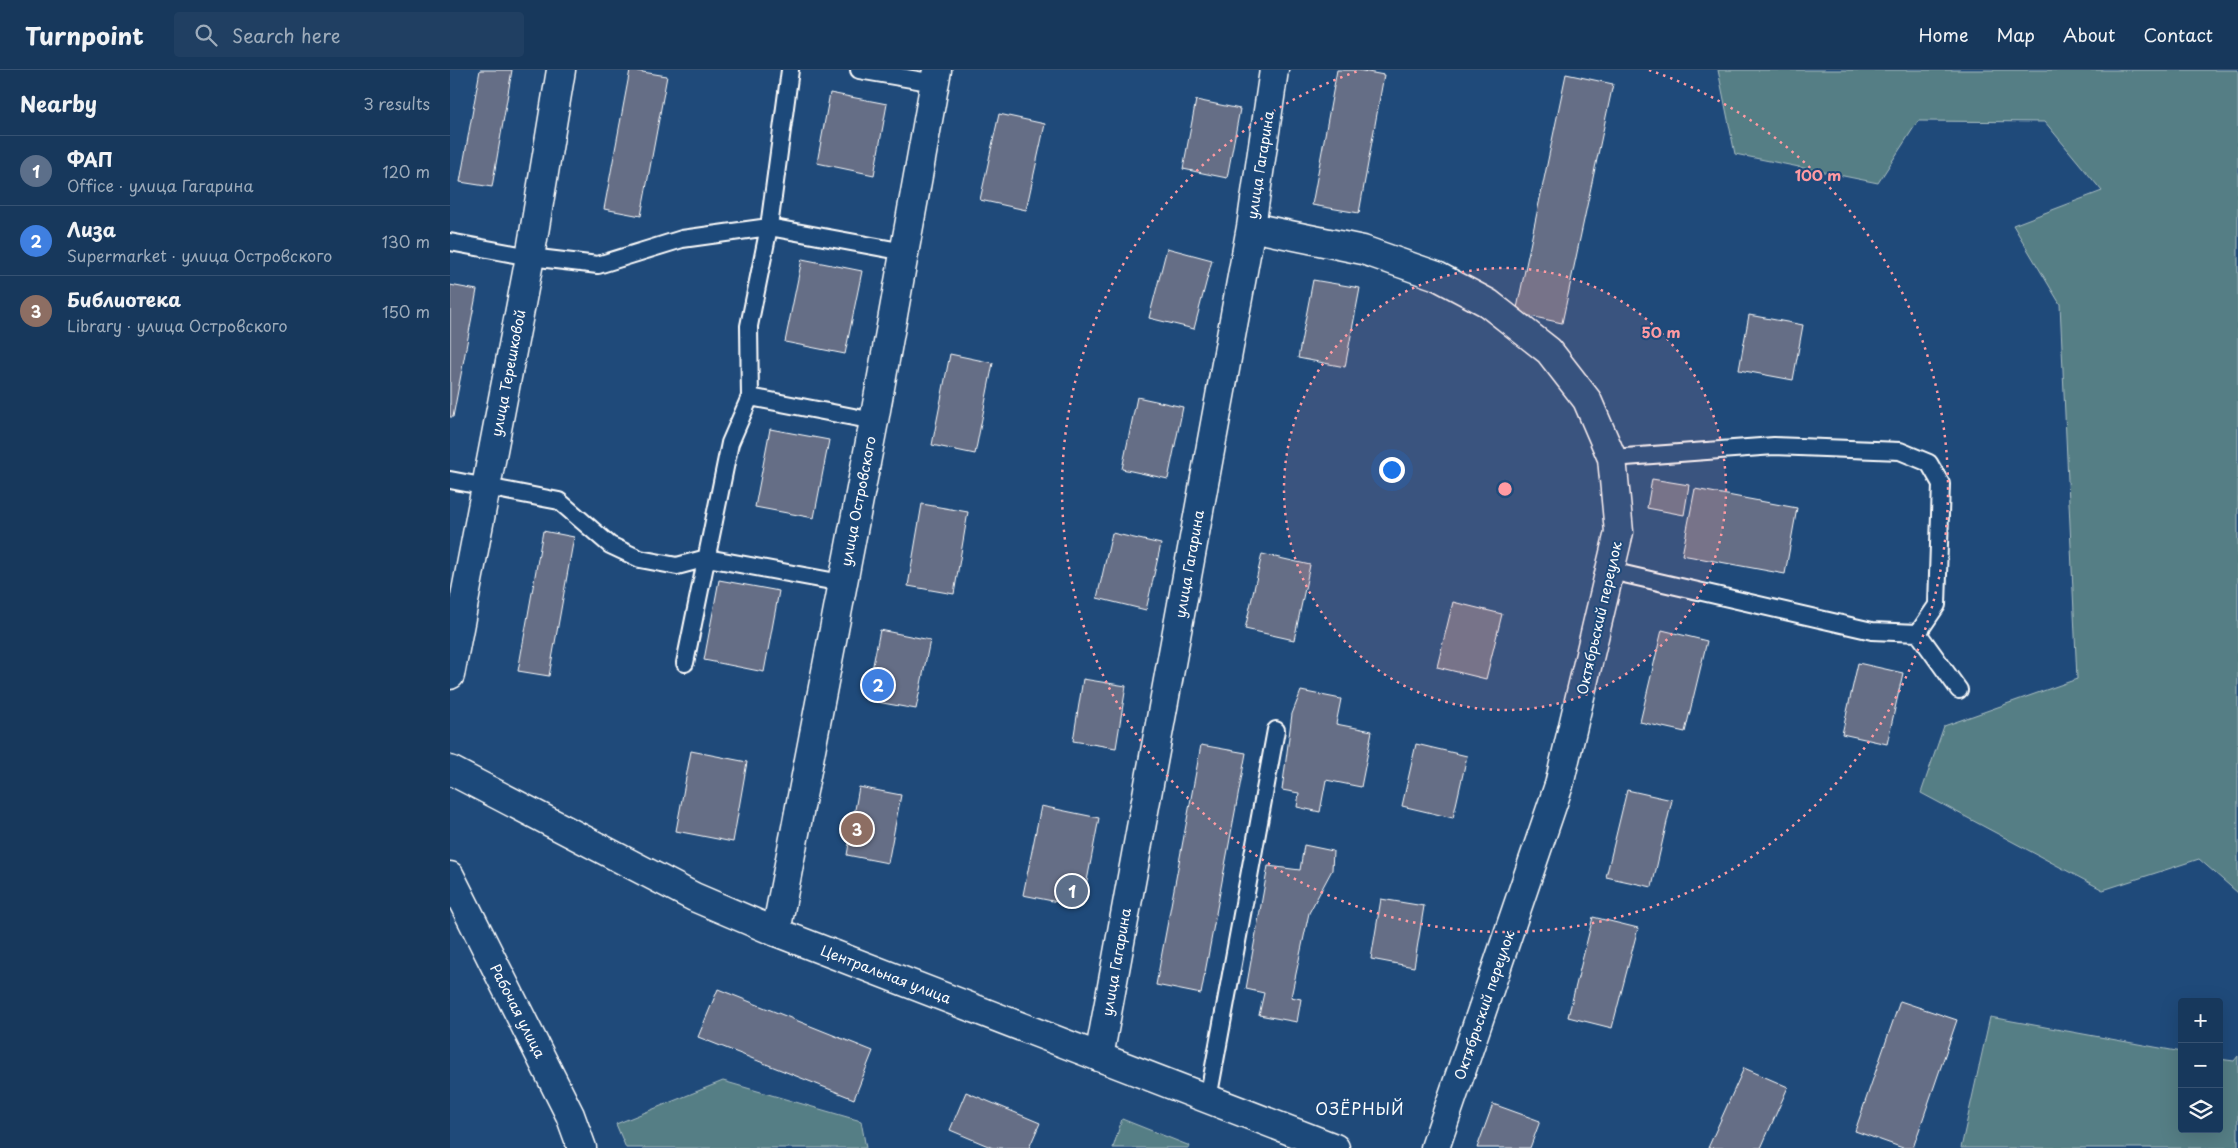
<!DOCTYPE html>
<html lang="en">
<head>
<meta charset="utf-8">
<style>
  :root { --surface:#17385c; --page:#203f62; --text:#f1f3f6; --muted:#9eacbb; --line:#365272; --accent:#95b2f1 }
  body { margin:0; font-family:"Playpen Sans",sans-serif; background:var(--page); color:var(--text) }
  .controls { position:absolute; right:15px; bottom:15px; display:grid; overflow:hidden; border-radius:5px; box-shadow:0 5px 20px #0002 }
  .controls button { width:45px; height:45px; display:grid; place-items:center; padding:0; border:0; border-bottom:1px solid var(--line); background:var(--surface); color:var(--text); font:25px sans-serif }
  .you { position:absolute; left:941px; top:399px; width:18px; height:18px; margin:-12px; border:4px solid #fff; border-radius:50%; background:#1a73e8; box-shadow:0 0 0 8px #1a73e833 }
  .badge { display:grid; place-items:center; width:32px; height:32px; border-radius:50%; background:var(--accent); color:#fff; font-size:16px; font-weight:700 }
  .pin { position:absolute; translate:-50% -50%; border:2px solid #fff; box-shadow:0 1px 5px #0006 }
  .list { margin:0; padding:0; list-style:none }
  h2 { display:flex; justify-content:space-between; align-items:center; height:65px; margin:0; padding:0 20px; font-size:21px }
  h2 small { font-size:16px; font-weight:400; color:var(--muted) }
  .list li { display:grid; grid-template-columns:32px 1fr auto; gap:15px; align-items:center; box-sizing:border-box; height:70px; padding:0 20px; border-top:1px solid var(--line) }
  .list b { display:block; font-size:19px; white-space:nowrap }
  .list p { margin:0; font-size:16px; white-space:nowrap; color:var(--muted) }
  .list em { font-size:16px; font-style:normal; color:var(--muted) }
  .icon { flex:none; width:28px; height:28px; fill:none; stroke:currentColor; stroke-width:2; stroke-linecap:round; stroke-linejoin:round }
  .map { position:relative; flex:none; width:1788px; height:1078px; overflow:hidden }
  header { display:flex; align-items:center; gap:30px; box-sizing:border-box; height:70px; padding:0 25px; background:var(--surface); border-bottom:1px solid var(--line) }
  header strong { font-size:24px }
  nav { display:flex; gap:28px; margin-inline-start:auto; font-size:18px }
  .search { width:350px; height:45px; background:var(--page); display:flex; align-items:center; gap:12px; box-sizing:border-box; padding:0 18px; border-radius:5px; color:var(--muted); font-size:19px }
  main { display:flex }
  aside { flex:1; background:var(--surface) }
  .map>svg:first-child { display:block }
  .green { fill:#557e85; stroke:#aabec2 }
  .building { fill:#656e86; stroke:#fff }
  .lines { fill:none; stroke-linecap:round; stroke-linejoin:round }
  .service-casing { stroke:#fff; stroke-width:20 }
  .minor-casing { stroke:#fff; stroke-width:31 }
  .tertiary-casing { stroke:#fff; stroke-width:31 }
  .service { stroke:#1f4a7a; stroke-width:16 }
  .minor { stroke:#1f4a7a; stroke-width:28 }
  .tertiary { stroke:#1f4a7a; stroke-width:28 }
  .ring { fill:none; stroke:#ff9aa2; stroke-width:2.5; stroke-dasharray:2.5 5 }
  .labels { text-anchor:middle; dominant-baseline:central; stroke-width:4; stroke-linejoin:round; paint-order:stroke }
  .street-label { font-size:14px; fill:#fff; stroke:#1f4a7a }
  .quarter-label { font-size:16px; letter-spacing:1px; fill:#fff; stroke:#1f4a7a }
  .centre { fill:#ff9aa2; stroke:#1f4a7a; stroke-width:2.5 }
  .ring-label { font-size:15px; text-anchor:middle; font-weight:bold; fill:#ff9aa2; stroke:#1f4a7a; stroke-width:4; stroke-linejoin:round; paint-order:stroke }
</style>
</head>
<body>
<header>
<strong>Turnpoint</strong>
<div class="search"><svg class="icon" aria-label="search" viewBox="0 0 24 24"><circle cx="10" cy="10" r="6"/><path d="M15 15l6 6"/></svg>Search here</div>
<nav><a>Home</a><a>Map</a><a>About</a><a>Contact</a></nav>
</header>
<main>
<aside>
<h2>Nearby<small>3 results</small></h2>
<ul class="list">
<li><span class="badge" style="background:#5c6f8a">1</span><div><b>ФАП</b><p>Office · улица Гагарина</p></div><em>120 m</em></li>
<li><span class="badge" style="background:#3f7fe0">2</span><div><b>Лиза</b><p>Supermarket · улица Островского</p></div><em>130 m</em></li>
<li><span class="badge" style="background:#8d6e63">3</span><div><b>Библиотека</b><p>Library · улица Островского</p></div><em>150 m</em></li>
</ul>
</aside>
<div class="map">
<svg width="1788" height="1078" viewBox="0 0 1788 1078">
  <rect width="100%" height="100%" fill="#1f4a7a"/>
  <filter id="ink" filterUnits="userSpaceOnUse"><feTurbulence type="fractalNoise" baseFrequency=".02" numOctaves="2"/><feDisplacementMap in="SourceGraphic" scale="10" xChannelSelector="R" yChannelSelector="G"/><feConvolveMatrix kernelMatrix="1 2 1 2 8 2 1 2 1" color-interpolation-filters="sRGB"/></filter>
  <g filter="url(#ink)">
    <path class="green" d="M1268 0H1788V823L1749 789 1653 820 1471 723 1494 656 1627 609 1610 234 1563 155 1652 121 1595 52 1468 51 1428 113 1285 84Z
      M1540 947 1732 982V1059H1769V989L1784 991 1788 986V1078H1511Z
      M273 1011 411 1051 416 1078H176L166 1054Z
      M672 1049 740 1076 739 1078H663Z"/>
    <path class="building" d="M30 0H62L42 117 10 112Z
      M180 0 217 6 191 146 154 139Z
      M887 0H907L934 5 909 143 862 135Z
      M1116 4 1163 14 1112 253 1066 243Z
      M380 23 437 34 424 105 367 93Z
      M746 30 790 39 777 108 733 99Z
      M549 44 595 54 576 140 530 130Z
      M717 178 762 190 744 259 699 248Z
      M352 189 412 201 395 284 335 272Z
      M863 210 910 218 895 297 848 288Z
      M0 215 27 220 3 347H0Z
      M1299 245 1353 255 1343 310 1289 300Z
      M500 284 543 293 525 384 482 375Z
      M687 327 733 337 718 409 672 399Z
      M320 359 379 370 364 448 305 437Z
      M1202 409 1239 415 1234 445 1197 438Z
      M1245 419 1347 438 1335 504 1232 485Z
      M472 434 518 442 504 524 458 516Z
      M93 461 124 467 99 606 68 601Z
      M662 463 711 474 696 540 647 528Z
      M812 484 860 495 844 570 795 559Z
      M269 510 329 521 314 602 254 590Z
      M1003 532 1052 544 1036 609 987 597Z
      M430 560 480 570 466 639 416 630Z
      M1212 560 1257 571 1235 662 1190 652Z
      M1408 593 1453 603 1437 674 1392 664Z
      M633 609 676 616 666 678 623 671Z
      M851 621 891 629 886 654 922 661 911 717 876 710 870 742 847 737 849 723 832 720 842 644Z
      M966 674 1017 686 1003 748 952 736Z
      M751 675 796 683 751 924 706 915Z
      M241 681 297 692 283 772 226 761Z
      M409 717 451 725 438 793 397 785Z
      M1177 720 1222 730 1202 817 1156 807Z
      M591 736 649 748 632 837 573 825Z
      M854 775 883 781 882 800 859 843 841 927 851 929 847 952 809 945 814 923 796 919 818 796 850 800Z
      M931 829 974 836 964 897 921 889Z
      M1143 847 1188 858 1162 958 1118 947Z
      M268 919 423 981 404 1029 248 967Z
      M1450 931 1507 950 1463 1078H1453L1405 1061Z
      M1294 998 1338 1017 1311 1078H1258Z
      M516 1022 590 1053 579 1078H543L500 1060Z
      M1043 1034 1090 1051 1080 1078H1027Z"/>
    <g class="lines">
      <g class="service-casing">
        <path id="service" d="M409 0 485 13
          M0 172 80 187 148 195 232 169 319 157 455 182
          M300 327 299 256 319 157 340 0
          M0 410 109 431 160 475 190 489 227 496 257 488 392 513
          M1161 501 1422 561 1468 563 1487 535 1491 414 1479 393 1450 381 1324 376 1162 388
          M1468 563 1509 620
          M235 593 280 373 300 327 424 351
          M758 1029 826 660"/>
      </g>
      <g class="minor-casing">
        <path id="minor" d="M801 157 913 180 987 206 1038 233 1099 281 1137 330 1162 388 1169 462 1109 715 985 1078
          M0 605 80 187 111 0
          M0 806 120 1045 132 1078
          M326 862 424 351 487 0
          M649 987 801 157 824 0"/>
      </g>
      <g class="tertiary-casing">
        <path id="tertiary" d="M0 700 244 827 326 862 885 1078"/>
      </g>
      <use href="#service" class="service"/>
      <use href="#minor" class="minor"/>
      <use href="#tertiary" class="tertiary"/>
    </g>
  </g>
  <circle cx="1055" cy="419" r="221" fill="#ff9aa2" fill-opacity=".12"/>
  <g class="ring">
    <circle cx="1055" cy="419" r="221"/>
    <path d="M1199 0A443 443 0 1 1 911 0"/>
  </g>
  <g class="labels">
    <g class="street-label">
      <text transform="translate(810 95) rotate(-81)">улица Гагарина</text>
      <text transform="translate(58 303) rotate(-79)">улица Терешковой</text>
      <text transform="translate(408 431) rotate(-79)">улица Островского</text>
      <text transform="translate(739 494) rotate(-80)">улица Гагарина</text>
      <text transform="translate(1149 548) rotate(-77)">Октябрьский переулок</text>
      <text transform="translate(666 892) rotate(-80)">улица Гагарина</text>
      <text transform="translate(436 904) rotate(21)">Центральная улица</text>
      <text transform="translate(1034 935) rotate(-71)">Октябрьский переулок</text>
      <text transform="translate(68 941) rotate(63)">Рабочая улица</text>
    </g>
    <g class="quarter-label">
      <text x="910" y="1038">ОЗЁРНЫЙ</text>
    </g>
  </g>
  <circle cx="1055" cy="419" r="8" class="centre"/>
  <g class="ring-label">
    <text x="1368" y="111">100 m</text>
    <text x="1211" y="268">50 m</text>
  </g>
</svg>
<div class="controls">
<button>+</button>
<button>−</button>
<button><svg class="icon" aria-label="layers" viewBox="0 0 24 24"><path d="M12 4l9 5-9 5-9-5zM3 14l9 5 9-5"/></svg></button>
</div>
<div class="you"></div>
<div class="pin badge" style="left:622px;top:821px;background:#5c6f8a">1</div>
<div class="pin badge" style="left:428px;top:615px;background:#3f7fe0">2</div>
<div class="pin badge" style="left:407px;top:759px;background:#8d6e63">3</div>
</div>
</main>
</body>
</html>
